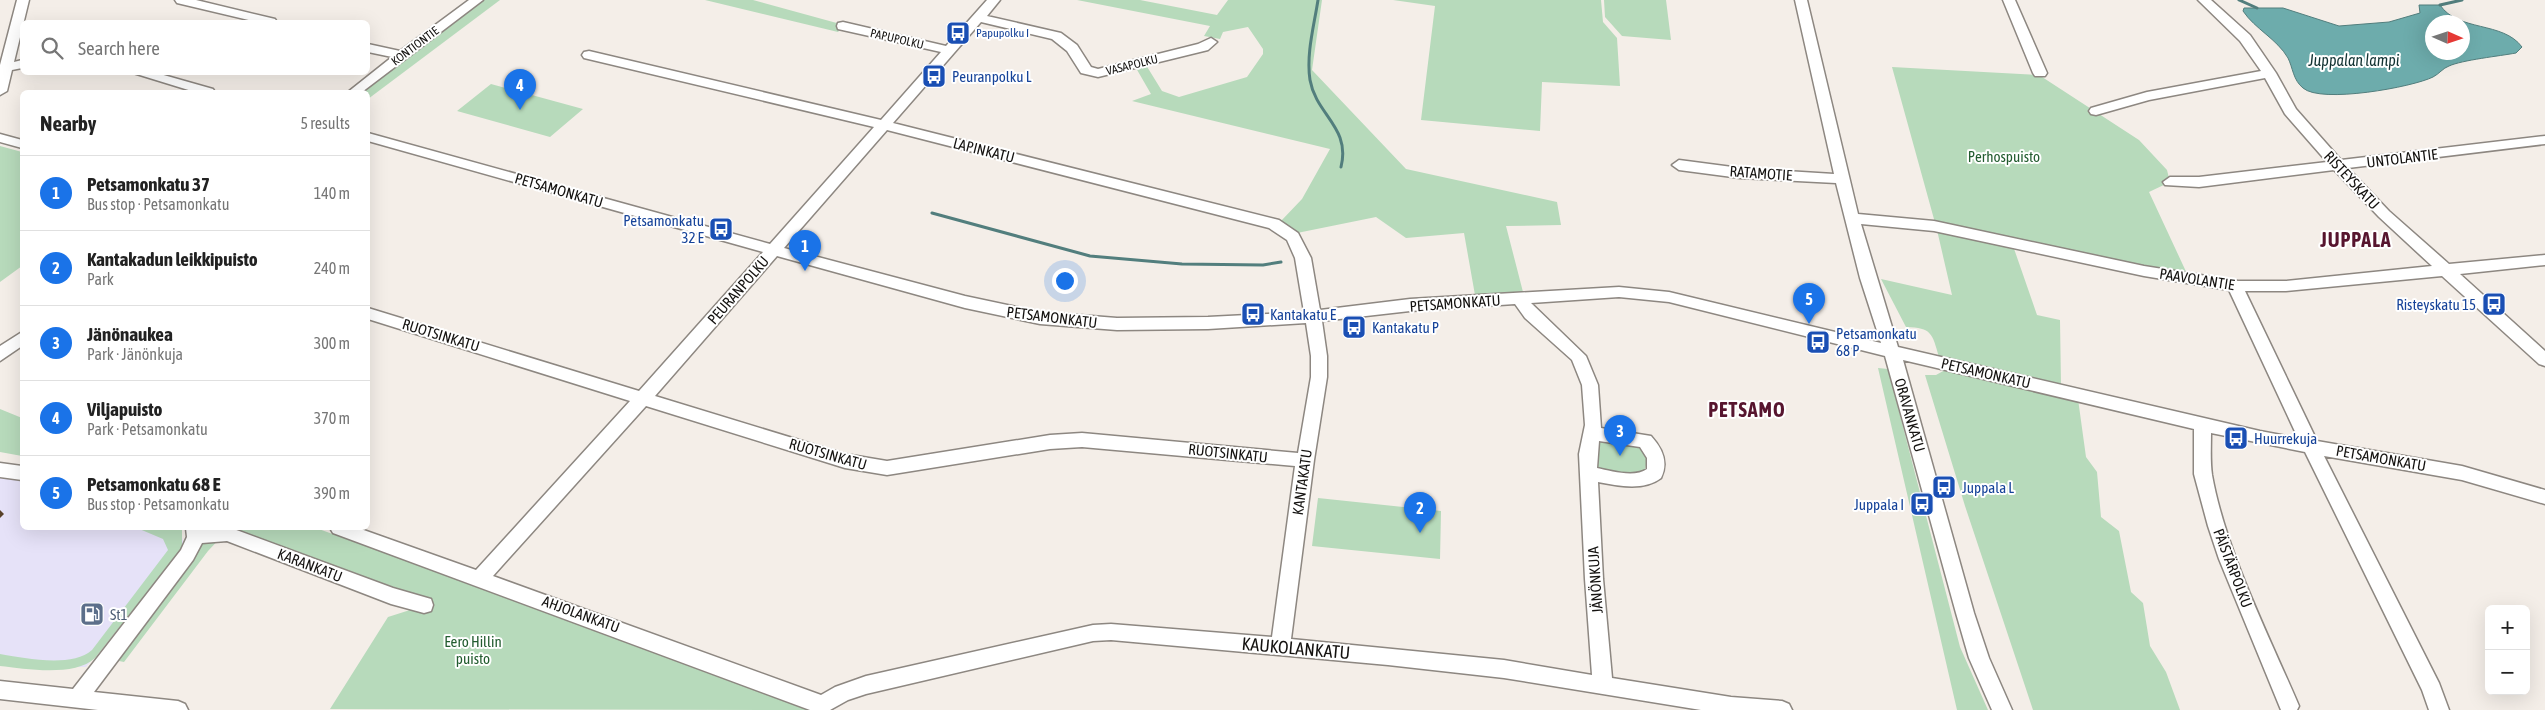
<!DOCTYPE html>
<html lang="en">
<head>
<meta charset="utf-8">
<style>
  :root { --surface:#fff; --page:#f6f6f6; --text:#222; --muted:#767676; --line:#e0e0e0; --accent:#1a73e8 }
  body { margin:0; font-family:"Asap Condensed",sans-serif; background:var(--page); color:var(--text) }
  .controls { position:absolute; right:15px; bottom:15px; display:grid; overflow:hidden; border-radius:8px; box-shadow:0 5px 20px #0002 }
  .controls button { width:45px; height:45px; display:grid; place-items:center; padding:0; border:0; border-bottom:1px solid var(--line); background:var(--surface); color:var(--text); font:25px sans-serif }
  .compass { position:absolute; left:2425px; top:15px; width:45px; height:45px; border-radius:50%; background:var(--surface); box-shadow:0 5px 20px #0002; rotate:93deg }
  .you { position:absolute; left:1064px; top:280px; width:18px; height:18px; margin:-12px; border:4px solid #fff; border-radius:50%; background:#1a73e8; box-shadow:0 0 0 8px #1a73e833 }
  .badge { display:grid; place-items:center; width:32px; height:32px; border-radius:50%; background:var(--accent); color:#fff; font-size:16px; font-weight:700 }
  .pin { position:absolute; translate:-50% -41px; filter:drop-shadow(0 1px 2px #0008) }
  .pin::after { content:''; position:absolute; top:26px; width:18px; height:15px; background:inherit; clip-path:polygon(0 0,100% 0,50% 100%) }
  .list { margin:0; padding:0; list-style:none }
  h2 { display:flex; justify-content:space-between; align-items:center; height:65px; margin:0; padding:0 20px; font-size:21px }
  h2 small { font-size:16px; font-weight:400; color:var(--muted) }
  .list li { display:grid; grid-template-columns:32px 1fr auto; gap:15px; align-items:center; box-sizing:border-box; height:75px; padding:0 20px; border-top:1px solid var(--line) }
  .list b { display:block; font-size:19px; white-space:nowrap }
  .list p { margin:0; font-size:16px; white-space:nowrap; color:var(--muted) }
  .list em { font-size:16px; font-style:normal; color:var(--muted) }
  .icon { flex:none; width:28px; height:28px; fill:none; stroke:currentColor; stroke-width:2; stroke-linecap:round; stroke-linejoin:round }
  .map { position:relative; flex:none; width:2545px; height:710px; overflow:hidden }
  .search { position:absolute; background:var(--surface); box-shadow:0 5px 20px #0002; left:20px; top:20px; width:350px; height:55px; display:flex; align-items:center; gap:12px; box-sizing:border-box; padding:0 18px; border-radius:8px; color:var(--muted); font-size:19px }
  .panel { position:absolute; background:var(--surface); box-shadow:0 5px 20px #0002; left:20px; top:90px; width:350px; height:440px; border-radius:8px }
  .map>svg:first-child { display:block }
  .commercial { fill:#e6e2f8 }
  .green { fill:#b7dabb }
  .water { fill:#6dacac; stroke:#527e7d; fill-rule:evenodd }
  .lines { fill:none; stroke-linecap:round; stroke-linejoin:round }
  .stream { stroke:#527e7d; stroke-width:3 }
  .minor-casing { stroke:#8d8781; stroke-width:3 }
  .minor { fill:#fff; fill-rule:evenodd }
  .shaded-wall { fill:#584129 }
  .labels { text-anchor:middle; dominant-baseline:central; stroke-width:4; stroke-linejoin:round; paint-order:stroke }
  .far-transit-label { font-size:12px; fill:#164399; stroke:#fff; text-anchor:start }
  .far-street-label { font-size:12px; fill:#141210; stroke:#fff }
  .transit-label { font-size:15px; fill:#164399; stroke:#fff; text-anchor:start }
  .street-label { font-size:15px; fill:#141210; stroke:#fff }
  .park-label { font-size:15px; fill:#225c2f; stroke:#fff }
  .service-label { font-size:15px; fill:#4e5e75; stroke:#fff; text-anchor:start }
  .water-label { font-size:16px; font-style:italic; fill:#123232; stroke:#fff }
  .near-street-label { font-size:18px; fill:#141210; stroke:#fff }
  .district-label { font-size:20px; font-weight:bold; letter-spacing:1px; fill:#57152f; stroke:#fff }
</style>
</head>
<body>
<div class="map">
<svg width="2545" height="710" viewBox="0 0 2545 710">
  <rect width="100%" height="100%" fill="#f4eee8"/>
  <path class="commercial" d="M0 477 22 480V528H180L184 546 86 667H55L0 662Z"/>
  <path class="green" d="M484 0H500L368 99V92H361Z
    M705 0H753L844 25 838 32Z
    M1077 0H1140L1217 15 1228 0H1322L1312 70 1406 169 1557 202 1561 225 1506 226 1523 292 1475 295 1464 233 1406 238 1376 217 1297 233 1281 221 1302 199 1330 149 1132 101 1151 94 1136 68 1146 65 1162 91 1179 97 1247 77 1263 54V49L1248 27 1223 32 1220 39 1204 36 1210 26Z
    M1393 0H1601L1603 22 1617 38 1620 86 1542 82 1540 131 1421 120 1435 6Z
    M1604 0H1666L1671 40 1622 36 1605 17Z
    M1892 67 2039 75 2139 140 2167 170 2170 182 2149 192 2189 278 2011 240 2037 315 2060 320 2061 386 1939 357C1932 333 1932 328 1906 327L1881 279 1952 295 1937 230Z
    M491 84 583 109 550 137 457 111Z
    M0 146 22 152V266L0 282Z
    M1878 368 1888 369 1960 647 1988 710H1957Z
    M1945 370 2078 399 2086 457 2097 472 2101 517 2119 531 2131 592 2143 603 2150 646 2166 672 2180 710H2033L1965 506 1925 375H1936Z
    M0 409 22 418V456L0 452Z
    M1603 440 1635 443 1646 451 1647 460 1645 470C1628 477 1608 474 1593 465L1594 444Z
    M1318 498 1441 511 1440 559 1312 546Z
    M137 528H182V548L95 658C75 677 26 669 0 666V654C24 658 72 668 92 650L168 550 163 539Z
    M238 528H316L462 581 734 672 804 706 806 710 330 709 388 617 410 610 427 608 431 604 396 588 240 532Z
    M223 535 208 551 124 662 119 661 133 638 203 543Z"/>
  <path class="water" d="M2419 5H2440C2458 32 2503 21 2522 47L2516 53C2500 56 2462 60 2449 66 2443 68 2439 74 2433 77 2413 87 2321 104 2303 88 2293 80 2293 68 2288 58 2277 39 2255 29 2243 11L2244 8H2283L2339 26 2389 22 2420 13ZM2432 22H2462V52H2432Z"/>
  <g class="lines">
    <path class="stream" d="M1318 0C1314 26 1306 54 1310 80 1316 115 1351 127 1341 167
      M2239 0 2257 8
      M2440 5 2462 0
      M932 213 1090 256 1182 264 1263 265 1281 262"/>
    <g class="minor-casing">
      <path id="minor" d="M17 0H29L14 62 22 60V68L12 70 7 91 0 95V65Z
        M175 0H196L275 19 277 22H257L177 3Z
        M469 0H483L362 92H348L392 57 368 52V44L400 51Z
        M987 0H1000L987 16 1061 33 1077 45 1091 67 1098 69 1198 44 1211 38 1217 42 1208 50 1098 77 1081 73 1067 51 1052 39 981 22 893 123 1279 220 1298 233 1311 258 1320 310 1410 299 1619 287 1669 292 1881 343 1860 278 1836 183 1740 178 1679 170 1672 165 1679 160 1740 168 1834 174 1795 0H1807L1858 214 1934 221 2144 266 2238 281H2286L2432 266 2379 217 2334 170 2199 187 2165 185 2163 182 2170 177H2199L2327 162 2285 114 2265 78 2149 100 2096 115 2091 114 2089 111 2091 108 2147 92 2261 71 2240 41 2198 0H2211L2250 35 2276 73 2296 109 2341 160 2545 136V144L2348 168 2389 211 2449 264 2545 255V265L2460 274 2545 351V366L2539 364 2442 276 2286 291H2245L2317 441 2462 466 2545 490V504L2462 480 2324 456 2439 683 2449 710H2429L2422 690 2305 452 2211 433C2211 446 2210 461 2212 475 2225 549 2269 636 2299 706L2297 710H2281L2219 559 2208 526 2194 474V429L1903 360 1974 613 1989 658 2012 710H1992L1969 658 1956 613 1885 356 1669 302 1619 297 1531 303 1586 356 1598 385 1601 428 1651 436C1662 448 1669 462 1661 478 1644 491 1619 486 1598 482L1603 579 1612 678 1731 697 1782 701 1789 704 1792 710H1701L1504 678 1388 665 1111 640 1093 641 866 694 848 700 830 710H810L333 533 330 528H358L476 570 630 401 368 319V308L639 391 763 252 368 141V133L770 244 874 127 584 58 582 55 584 52 589 51 881 120 941 52 838 29 837 26 838 23 843 22 946 46ZM887 130 1269 228 1287 240 1295 258 1304 312 1208 317 1117 318 1040 312 965 296 784 248ZM1861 224 1934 231 2144 276 2229 290 2298 438 2260 431 1898 347ZM777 256 965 308 1040 324 1117 330 1208 329 1306 323 1311 356V377L1298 453 1082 433 1050 435 887 461 845 454 655 396ZM1515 304 1525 318 1572 360 1582 385 1585 425 1579 454 1585 579 1592 675 1504 660 1291 639 1314 460 1327 377V356L1322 321 1410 311ZM646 406 845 468 887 475 1050 449 1082 447 1295 466 1272 637 1111 624 1093 625 866 676 835 687 821 695 493 576ZM1599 441 1640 447 1647 458V469C1635 478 1611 471 1597 468Z
        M2003 0H2015L2047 73 2045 76H2035L2033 73Z
        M130 72H153L213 89 215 92H195Z
        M0 134 22 140V148L0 142Z
        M22 332V346L0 361V346Z
        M0 463 22 466V480L0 477Z
        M186 528H231L393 588 431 599 433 605 431 611 424 613 391 604 227 541 202 543 193 560 94 692 178 701 185 704 188 710H98L0 699V681L73 689 181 550 187 537Z"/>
    </g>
    <use href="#minor" class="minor"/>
  </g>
  <path class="shaded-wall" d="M0 510 4 514 0 518Z"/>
  <defs>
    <g id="bus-square" transform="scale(1.25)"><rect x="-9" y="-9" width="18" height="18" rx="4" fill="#1a4fb4" stroke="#fff"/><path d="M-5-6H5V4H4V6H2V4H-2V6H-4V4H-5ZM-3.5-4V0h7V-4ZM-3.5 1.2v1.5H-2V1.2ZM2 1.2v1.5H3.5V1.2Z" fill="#fff"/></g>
    <g id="fuel-square" transform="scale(1.25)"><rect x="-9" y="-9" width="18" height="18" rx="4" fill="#5c6f8a" stroke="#fff"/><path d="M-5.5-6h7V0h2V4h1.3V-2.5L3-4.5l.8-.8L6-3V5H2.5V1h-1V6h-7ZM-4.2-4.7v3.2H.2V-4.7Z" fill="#fff"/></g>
  </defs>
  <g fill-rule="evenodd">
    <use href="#bus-square" x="958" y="33"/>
    <use href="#bus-square" x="934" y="76"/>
    <use href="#bus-square" x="721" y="229"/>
    <use href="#bus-square" x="2494" y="304"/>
    <use href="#bus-square" x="1253" y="314"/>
    <use href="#bus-square" x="1354" y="327"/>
    <use href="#bus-square" x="1818" y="342"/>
    <use href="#bus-square" x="2236" y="438"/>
    <use href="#bus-square" x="1944" y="487"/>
    <use href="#bus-square" x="1922" y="504"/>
    <use href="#fuel-square" x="92" y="614"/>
  </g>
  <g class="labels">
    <g class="far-transit-label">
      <text x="976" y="33">Papupolku I</text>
    </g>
    <g class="far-street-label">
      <text transform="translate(897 39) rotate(13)">PAPUPOLKU</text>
      <text transform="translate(415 46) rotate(-37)">KONTIONTIE</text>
      <text transform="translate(1132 65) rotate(-14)">VASAPOLKU</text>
    </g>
    <g class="transit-label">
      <text x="952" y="76">Peuranpolku L</text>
      <text x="704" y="220" text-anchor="end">Petsamonkatu<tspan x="704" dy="17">32 E</tspan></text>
      <text x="2476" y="304" text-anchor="end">Risteyskatu 15</text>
      <text x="1270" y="314">Kantakatu E</text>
      <text x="1372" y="327">Kantakatu P</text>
      <text x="1836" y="333">Petsamonkatu<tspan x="1836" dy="17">68 P</tspan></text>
      <text x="2254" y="438">Huurrekuja</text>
      <text x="1962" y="487">Juppala L</text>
      <text x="1904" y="504" text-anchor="end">Juppala I</text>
    </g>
    <g class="street-label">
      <text transform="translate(984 150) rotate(14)">LAPINKATU</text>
      <text transform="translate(2402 158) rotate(-7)">UNTOLANTIE</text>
      <text transform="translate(1761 173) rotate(4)">RATAMOTIE</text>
      <text transform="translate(2352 180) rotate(47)">RISTEYSKATU</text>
      <text transform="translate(559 190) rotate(16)">PETSAMONKATU</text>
      <text transform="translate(2197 279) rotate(9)">PAAVOLANTIE</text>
      <text transform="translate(738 290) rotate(-49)">PEURANPOLKU</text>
      <text transform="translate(1455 303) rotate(-4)">PETSAMONKATU</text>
      <text transform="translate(1052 317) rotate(7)">PETSAMONKATU</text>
      <text transform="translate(441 335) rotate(17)">RUOTSINKATU</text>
      <text transform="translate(1986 373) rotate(13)">PETSAMONKATU</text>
      <text transform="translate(1910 415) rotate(74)">ORAVANKATU</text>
      <text transform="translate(1228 453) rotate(6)">RUOTSINKATU</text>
      <text transform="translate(828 454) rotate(16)">RUOTSINKATU</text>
      <text transform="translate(2381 458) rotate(10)">PETSAMONKATU</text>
      <text transform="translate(1302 482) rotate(-82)">KANTAKATU</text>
      <text transform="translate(310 565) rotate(21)">KARANKATU</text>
      <text transform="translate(2233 568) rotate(69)">PÄISTÄRPOLKU</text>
      <text transform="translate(1595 580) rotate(-94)">JÄNÖNKUJA</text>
      <text transform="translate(581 614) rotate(20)">AHJOLANKATU</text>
    </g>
    <g class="park-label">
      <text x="2004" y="156">Perhospuisto</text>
      <text x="473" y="641">Eero Hillin<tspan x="473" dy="17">puisto</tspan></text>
    </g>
    <g class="service-label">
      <text x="110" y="614">St1</text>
    </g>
    <g class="water-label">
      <text x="2354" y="60">Juppalan lampi</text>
    </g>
    <g class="near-street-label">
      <text transform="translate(1296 648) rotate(5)">KAUKOLANKATU</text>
    </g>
    <g class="district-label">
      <text x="2356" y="239">JUPPALA</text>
      <text x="1747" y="409">PETSAMO</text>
    </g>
  </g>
</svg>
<div class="controls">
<button>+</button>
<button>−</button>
</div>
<svg class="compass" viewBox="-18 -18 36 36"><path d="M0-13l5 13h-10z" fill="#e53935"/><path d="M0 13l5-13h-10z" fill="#767676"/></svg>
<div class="you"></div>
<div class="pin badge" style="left:805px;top:271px">1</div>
<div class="pin badge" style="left:1420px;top:533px">2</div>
<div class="pin badge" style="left:1620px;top:456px">3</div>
<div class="pin badge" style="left:520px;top:110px">4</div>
<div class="pin badge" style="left:1809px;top:324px">5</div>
<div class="search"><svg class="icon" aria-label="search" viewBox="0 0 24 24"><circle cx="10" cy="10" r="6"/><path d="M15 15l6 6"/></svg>Search here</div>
<section class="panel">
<h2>Nearby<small>5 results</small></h2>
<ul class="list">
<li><span class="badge">1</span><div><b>Petsamonkatu 37</b><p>Bus stop · Petsamonkatu</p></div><em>140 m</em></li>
<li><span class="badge">2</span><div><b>Kantakadun leikkipuisto</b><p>Park</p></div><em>240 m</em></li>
<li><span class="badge">3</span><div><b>Jänönaukea</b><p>Park · Jänönkuja</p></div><em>300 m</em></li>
<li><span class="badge">4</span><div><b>Viljapuisto</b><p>Park · Petsamonkatu</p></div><em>370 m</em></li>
<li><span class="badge">5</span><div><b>Petsamonkatu 68 E</b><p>Bus stop · Petsamonkatu</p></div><em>390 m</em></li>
</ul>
</section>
</div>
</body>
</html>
